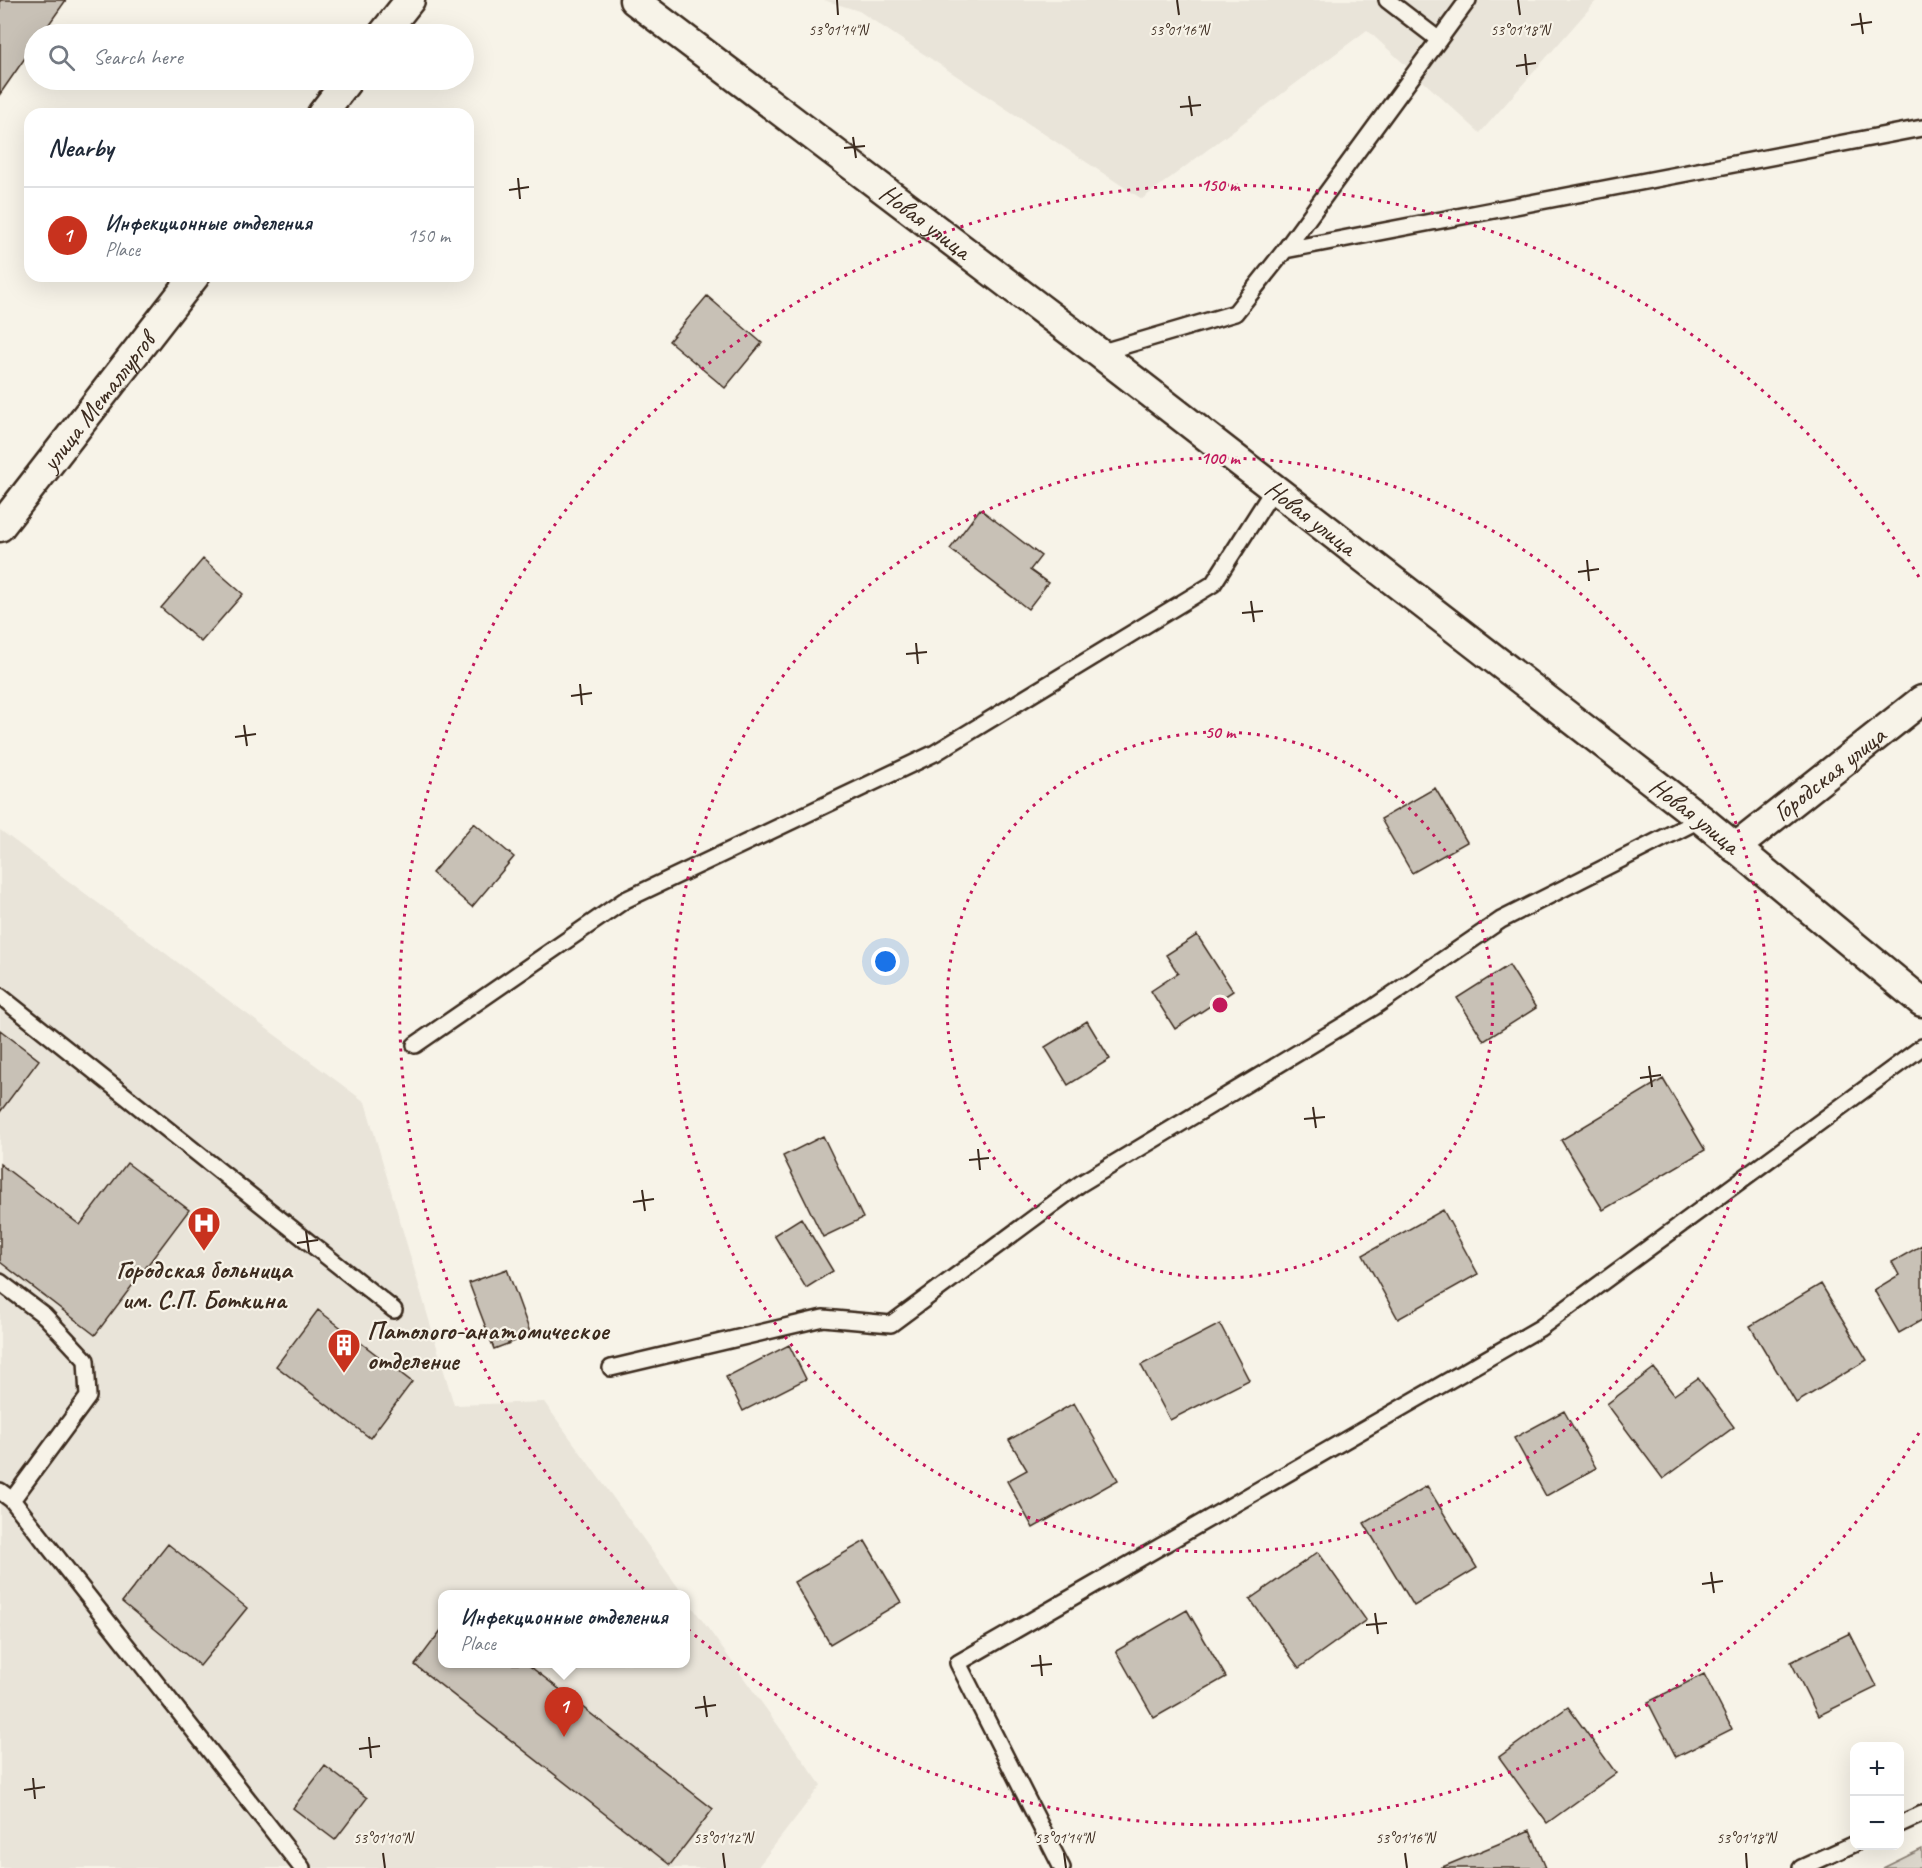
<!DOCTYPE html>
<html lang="en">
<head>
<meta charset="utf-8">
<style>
  :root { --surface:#fff; --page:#f6f6f7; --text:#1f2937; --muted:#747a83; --line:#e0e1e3; --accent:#c8321e }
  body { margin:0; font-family:Caveat,sans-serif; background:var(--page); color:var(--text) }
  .controls { position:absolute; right:18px; bottom:18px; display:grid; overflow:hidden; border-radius:12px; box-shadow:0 6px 24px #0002 }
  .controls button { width:54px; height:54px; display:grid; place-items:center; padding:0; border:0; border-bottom:2px solid var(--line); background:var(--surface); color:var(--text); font:30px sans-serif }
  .you { position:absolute; left:886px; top:962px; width:21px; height:21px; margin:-15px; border:4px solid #fff; border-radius:50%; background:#1a73e8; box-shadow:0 0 0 9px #1a73e833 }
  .badge { display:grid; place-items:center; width:39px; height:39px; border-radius:50%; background:var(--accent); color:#fff; font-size:20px; font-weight:700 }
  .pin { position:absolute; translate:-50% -50px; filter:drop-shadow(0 2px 3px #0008) }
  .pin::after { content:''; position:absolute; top:32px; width:21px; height:18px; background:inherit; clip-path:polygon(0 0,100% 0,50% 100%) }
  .popup { position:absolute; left:438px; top:1590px; width:252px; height:78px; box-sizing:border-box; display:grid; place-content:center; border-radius:12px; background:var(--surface); filter:drop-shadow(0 2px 4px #0005); font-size:20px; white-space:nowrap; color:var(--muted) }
  .popup b { font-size:22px; color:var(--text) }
  .popup::after { content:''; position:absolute; left:50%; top:100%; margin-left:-12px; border:12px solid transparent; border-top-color:var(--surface) }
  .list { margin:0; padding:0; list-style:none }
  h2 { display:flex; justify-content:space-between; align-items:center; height:78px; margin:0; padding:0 24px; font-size:26px }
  h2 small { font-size:20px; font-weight:400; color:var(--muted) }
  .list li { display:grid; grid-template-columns:39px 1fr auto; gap:18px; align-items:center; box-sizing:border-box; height:96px; padding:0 24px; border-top:2px solid var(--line) }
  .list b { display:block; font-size:22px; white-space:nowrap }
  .list p { margin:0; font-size:20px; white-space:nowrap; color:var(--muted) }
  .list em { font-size:20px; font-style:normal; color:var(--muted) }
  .icon { flex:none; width:33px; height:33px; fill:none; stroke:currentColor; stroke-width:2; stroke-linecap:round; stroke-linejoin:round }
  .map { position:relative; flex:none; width:1922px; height:1868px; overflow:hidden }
  .search { position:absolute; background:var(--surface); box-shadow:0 6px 24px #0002; left:24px; top:24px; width:450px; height:66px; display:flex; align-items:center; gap:15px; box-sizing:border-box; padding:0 21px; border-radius:33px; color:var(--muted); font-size:22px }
  .panel { position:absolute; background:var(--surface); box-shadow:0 6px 24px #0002; left:24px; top:108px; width:450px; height:174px; border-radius:18px }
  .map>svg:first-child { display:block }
  .built { fill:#e9e4d9 }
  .green { fill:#dbd6cb; stroke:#8b8074; stroke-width:1.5 }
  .building { fill:#c8c1b6; stroke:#3b2a1e; stroke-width:1.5 }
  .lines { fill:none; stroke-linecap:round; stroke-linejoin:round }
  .service-casing { stroke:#3b2a1e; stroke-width:20 }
  .minor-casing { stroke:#3b2a1e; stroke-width:33 }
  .service { stroke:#f7f3e8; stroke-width:15 }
  .minor { stroke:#f7f3e8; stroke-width:28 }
  .ticks { fill:none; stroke:#3b2a1e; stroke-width:2 }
  .ring { fill:none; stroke:#c2185b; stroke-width:3; stroke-dasharray:3 6 }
  .labels { text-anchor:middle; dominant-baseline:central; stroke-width:4.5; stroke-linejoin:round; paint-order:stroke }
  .street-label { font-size:26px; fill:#3b2a1e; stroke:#f7f3e8 }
  .poi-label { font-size:26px; font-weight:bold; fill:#3b2a1e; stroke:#f7f3e8 }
  .ticks-label { font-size:15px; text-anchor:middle; fill:#3b2a1e; stroke:#f7f3e8; stroke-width:4.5; stroke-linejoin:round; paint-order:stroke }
  .centre { fill:#c2185b; stroke:#f7f3e8; stroke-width:3 }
  .ring-label { font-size:18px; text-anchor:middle; font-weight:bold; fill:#c2185b; stroke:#f7f3e8; stroke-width:4.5; stroke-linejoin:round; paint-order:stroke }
</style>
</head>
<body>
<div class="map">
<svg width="1922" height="1868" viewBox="0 0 1922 1868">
  <rect width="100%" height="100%" fill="#f7f3e8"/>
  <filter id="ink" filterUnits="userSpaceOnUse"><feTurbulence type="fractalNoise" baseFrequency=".0167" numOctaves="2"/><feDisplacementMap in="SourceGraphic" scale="12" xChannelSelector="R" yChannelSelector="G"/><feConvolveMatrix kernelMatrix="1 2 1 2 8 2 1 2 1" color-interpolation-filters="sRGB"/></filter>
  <g filter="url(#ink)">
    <path class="built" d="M824 0H1597L1480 133 1367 30 1142 199 859 11Z
      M0 830 365 1102 454 1405 544 1402 683 1594H442V1664H686V1598L821 1785 757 1868H0Z"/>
    <path class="green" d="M1922 1849V1868H1883Z"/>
    <path class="building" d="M0 0H66L42 34H34V45L0 94Z
      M707 296 762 343 725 388 669 341Z
      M980 509 1041 556 1030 570 1048 583 1028 609 950 549Z
      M203 559 243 594 201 642 161 608Z
      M1435 788 1467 842 1412 873 1381 819Z
      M474 823 514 857 472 907 432 873Z
      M1197 935 1233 991 1175 1029 1151 991 1178 973 1166 955Z
      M1509 965 1536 1008 1484 1041 1457 998Z
      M1087 1021 1110 1059 1068 1085 1045 1047Z
      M0 1030 39 1060 0 1112Z
      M1663 1079 1705 1150 1603 1210 1561 1140Z
      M823 1136 863 1218 823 1237 783 1156Z
      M127 1163 189 1210 95 1335 0 1262V1164L80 1225Z
      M1443 1210 1478 1274 1398 1319 1363 1255Z
      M801 1218 833 1271 806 1288 774 1235Z
      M1922 1245V1320L1899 1333 1874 1290 1899 1275 1892 1262Z
      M507 1269 531 1335 494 1349 469 1283Z
      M1821 1284 1867 1360 1796 1403 1750 1326Z
      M318 1310 412 1382 370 1438 276 1366Z
      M1220 1324 1249 1380 1170 1420 1141 1365Z
      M789 1345 806 1379 743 1411 726 1377Z
      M1654 1368 1674 1395 1698 1378 1734 1427 1663 1479 1607 1404Z
      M1074 1403 1118 1480 1033 1528 1007 1481 1027 1470 1009 1440Z
      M1564 1411 1596 1468 1546 1496 1514 1438Z
      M1427 1486 1477 1568 1414 1606 1364 1523Z
      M865 1541 901 1602 830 1644 794 1582Z
      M168 1544 247 1608 200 1666 122 1602Z
      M1318 1552 1366 1620 1299 1668 1250 1599Z
      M1187 1610 1226 1677 1154 1718 1116 1651Z
      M442 1629V1664H527L713 1809 670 1865 415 1665Z
      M1850 1633 1877 1687 1818 1716 1791 1662Z
      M1704 1674 1732 1729 1676 1757 1648 1702Z
      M1568 1707 1616 1773 1547 1823 1499 1757Z
      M325 1766 367 1798 335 1840 293 1808Z
      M1530 1830 1546 1868H1440L1498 1844Z"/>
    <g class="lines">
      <g class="service-casing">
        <path id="service" d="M1387 0 1439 40
          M1285 250 1468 0
          M1099 353 1235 313 1285 250 1922 128
          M0 996 394 1310
          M415 1045 625 900 935 753 1213 584 1273 490
          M0 1282 45 1316 86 1360 88 1397 12 1500
          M611 1368 823 1318 891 1324 1080 1184 1374 1007 1501 920 1701 819
          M0 1491 12 1500 302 1868
          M1900 1824 1922 1814
          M1062 1868 958 1663 1540 1328 1922 1047
          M1801 1868 1854 1844"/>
      </g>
      <g class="minor-casing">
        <g id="minor">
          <path id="s1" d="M634 0 1099 353 1701 819 1922 1002"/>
          <path d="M383 34 410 0"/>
          <path d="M322 114 348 80"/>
          <path id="s2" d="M0 527 195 276"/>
          <path id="s3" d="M1735 848 1922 700"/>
        </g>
      </g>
      <use href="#service" class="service"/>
      <use href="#minor" class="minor"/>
    </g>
  </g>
  <path class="ticks" d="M837 0 838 15M1177 0 1179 15M1518 0 1520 15M1860 13 1863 34M1851 25 1872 22M1525 54 1527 75M1516 66 1536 63M1189 96 1192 116M1180 107 1201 105M853 137 856 158M844 148 865 146M518 178 520 199M509 190 529 187M1587 560 1589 581M1578 572 1599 569M1251 601 1254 622M1242 613 1263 611M916 643 918 664M906 654 927 652M580 684 582 705M571 696 592 693M244 725 247 746M235 737 256 734M1649 1066 1652 1087M1640 1078 1661 1075M1313 1107 1316 1128M1304 1119 1325 1117M978 1149 980 1170M969 1160 989 1158M642 1190 645 1211M633 1202 654 1199M306 1231 309 1252M297 1243 318 1240M1711 1572 1714 1593M1702 1584 1723 1581M1375 1613 1378 1634M1366 1625 1387 1623M1040 1655 1042 1676M1031 1666 1052 1664M704 1696 707 1717M695 1708 716 1705M369 1737 371 1758M359 1749 380 1746M33 1778 35 1799M24 1790 45 1787M383 1853 385 1868M723 1853 725 1868M1064 1853 1066 1868M1405 1853 1407 1868M1746 1853 1747 1868"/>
  <g class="ring">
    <circle cx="1220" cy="1005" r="273"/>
    <circle cx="1220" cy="1005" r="547"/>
    <path d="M1919 1433A820 820 0 1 1 1919 577"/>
  </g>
  <defs>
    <g id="hospital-pin" transform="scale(1.725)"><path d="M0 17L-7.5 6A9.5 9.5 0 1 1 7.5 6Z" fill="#c8321e" stroke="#f7f3e8"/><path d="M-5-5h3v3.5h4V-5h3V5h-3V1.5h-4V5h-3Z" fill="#fff"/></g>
    <g id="building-pin" transform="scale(1.725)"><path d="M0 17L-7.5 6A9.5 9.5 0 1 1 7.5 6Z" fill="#c8321e" stroke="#f7f3e8"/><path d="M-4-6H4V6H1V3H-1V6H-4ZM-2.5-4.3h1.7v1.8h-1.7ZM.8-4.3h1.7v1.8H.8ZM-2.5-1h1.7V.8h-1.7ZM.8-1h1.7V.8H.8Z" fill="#fff"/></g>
  </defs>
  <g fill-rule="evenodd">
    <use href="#hospital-pin" x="204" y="1223"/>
    <use href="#building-pin" x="344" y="1345"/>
  </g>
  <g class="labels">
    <g class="street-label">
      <text stroke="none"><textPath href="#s1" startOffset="366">Новая улица</textPath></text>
      <text stroke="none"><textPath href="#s2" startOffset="159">улица Металлургов</textPath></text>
      <text stroke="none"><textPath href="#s1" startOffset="852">Новая улица</textPath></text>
      <text stroke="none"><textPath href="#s3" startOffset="120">Городская улица</textPath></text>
      <text stroke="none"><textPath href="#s1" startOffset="1338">Новая улица</textPath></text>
    </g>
    <g class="poi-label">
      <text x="204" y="1269">Городская больница<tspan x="204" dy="30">им. С.П. Боткина</tspan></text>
      <text x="367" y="1330" text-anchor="start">Патолого-анатомическое<tspan x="367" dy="30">отделение</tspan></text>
    </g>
  </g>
  <g class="ticks-label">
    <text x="838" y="35">53°01'14"N</text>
    <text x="1179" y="35">53°01'16"N</text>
    <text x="1520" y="35">53°01'18"N</text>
    <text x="383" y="1843">53°01'10"N</text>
    <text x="723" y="1843">53°01'12"N</text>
    <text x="1064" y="1843">53°01'14"N</text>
    <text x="1405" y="1843">53°01'16"N</text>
    <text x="1746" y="1843">53°01'18"N</text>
  </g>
  <circle cx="1220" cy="1005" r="9" class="centre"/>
  <g class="ring-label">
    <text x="1220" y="191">150 m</text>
    <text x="1220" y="464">100 m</text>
    <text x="1220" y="738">50 m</text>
  </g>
</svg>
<div class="controls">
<button>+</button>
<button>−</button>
</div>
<div class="you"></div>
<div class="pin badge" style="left:564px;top:1737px">1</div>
<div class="popup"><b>Инфекционные отделения</b>Place</div>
<div class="search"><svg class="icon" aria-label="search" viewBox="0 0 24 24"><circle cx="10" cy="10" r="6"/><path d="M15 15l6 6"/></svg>Search here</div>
<section class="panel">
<h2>Nearby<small></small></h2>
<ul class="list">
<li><span class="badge">1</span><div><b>Инфекционные отделения</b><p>Place</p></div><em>150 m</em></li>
</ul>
</section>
</div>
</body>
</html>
